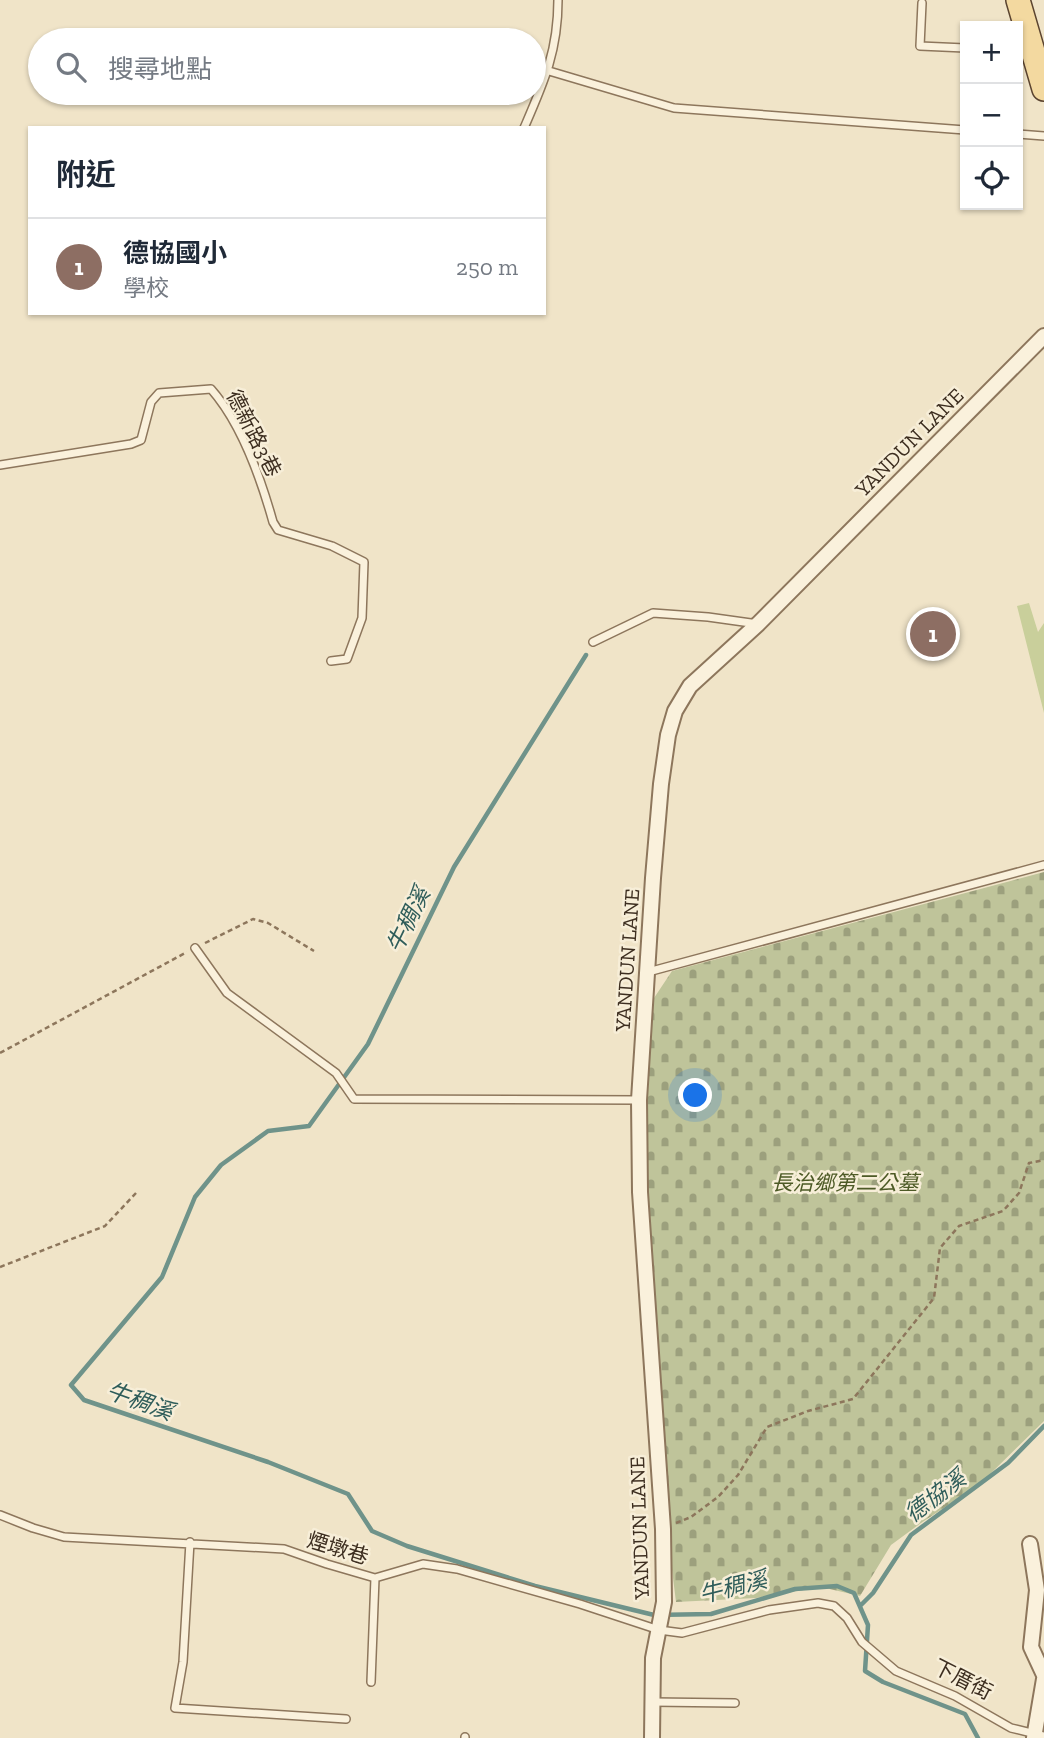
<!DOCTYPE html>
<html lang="zh-TW">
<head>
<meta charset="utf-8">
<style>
  :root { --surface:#fff; --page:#f6f6f7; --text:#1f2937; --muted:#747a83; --line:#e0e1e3; --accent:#7c3aed }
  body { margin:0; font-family:"Zilla Slab","Noto Sans TC",serif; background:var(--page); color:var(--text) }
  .controls { position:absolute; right:21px; top:21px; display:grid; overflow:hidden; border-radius:0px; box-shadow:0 2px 5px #0004 }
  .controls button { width:63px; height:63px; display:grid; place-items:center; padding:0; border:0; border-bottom:2px solid var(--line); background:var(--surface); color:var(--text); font:35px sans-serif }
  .you { position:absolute; left:696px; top:1096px; width:24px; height:24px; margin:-18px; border:5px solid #fff; border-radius:50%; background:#1a73e8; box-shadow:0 0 0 10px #1a73e833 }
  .badge { display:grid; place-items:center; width:46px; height:46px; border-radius:50%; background:var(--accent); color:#fff; font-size:23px; font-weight:700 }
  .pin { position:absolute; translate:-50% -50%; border:4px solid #fff; box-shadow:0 2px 7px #0006 }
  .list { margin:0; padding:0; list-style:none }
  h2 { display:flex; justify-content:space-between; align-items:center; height:91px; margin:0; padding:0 28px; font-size:30px }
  h2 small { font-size:23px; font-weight:400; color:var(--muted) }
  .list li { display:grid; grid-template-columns:46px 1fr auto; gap:21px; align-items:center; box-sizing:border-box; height:98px; padding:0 28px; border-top:2px solid var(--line) }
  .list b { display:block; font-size:26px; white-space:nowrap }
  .list p { margin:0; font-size:23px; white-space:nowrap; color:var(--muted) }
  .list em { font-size:23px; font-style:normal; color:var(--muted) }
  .icon { flex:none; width:38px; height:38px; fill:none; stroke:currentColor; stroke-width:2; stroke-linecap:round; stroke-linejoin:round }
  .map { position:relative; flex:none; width:1044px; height:1738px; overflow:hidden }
  .search { position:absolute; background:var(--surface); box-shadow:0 2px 5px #0004; left:28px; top:28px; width:518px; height:77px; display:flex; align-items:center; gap:18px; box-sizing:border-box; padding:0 24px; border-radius:38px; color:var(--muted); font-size:26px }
  .panel { position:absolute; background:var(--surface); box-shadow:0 2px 5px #0004; left:28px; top:126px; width:518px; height:189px; border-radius:0px }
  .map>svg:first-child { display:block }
  .green { fill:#c9cf9b }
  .cemetery { fill:url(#cemetery-stones) }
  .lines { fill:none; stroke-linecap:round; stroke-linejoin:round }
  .stream { stroke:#6f938a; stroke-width:4.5 }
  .service-casing { stroke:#8d765c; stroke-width:10 }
  .minor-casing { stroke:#8d765c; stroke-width:18 }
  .primary-casing { stroke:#5b4430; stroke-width:26 }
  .path { stroke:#8d765c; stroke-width:2.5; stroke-dasharray:5 3.5; stroke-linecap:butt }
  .service { stroke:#faf1dc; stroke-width:7 }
  .minor { stroke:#faf1dc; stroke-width:14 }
  .primary { stroke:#f3d9a0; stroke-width:23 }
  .labels { text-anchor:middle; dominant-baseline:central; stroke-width:5; stroke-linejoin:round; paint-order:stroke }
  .street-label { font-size:21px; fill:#3d2e20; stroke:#f7eed8 }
  .park-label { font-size:21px; font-style:italic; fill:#4d5a26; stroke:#f7eed8 }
  .water-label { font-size:23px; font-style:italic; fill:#2f5d5a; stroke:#f7eed8 }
</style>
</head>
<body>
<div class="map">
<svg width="1044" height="1738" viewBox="0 0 1044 1738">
  <defs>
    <pattern id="cemetery-stones" width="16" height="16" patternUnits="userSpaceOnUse" patternTransform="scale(1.75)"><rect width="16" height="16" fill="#bfc49a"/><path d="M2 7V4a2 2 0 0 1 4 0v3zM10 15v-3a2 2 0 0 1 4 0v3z" fill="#9ca07d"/></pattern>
  </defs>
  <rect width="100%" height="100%" fill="#f0e4c8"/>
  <path class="green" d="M1029 603 1038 632 1044 623V713L1017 606Z"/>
  <path class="cemetery" d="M1044 872V1421L980 1484 921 1523 891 1545 860 1596 821 1587 756 1598 676 1602 665 1514 644 1185 652 1001 672 971Z"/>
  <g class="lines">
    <path class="stream" d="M586 655 454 867 368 1044 309 1126 268 1131 221 1165 195 1197 162 1277 71 1385 84 1400 268 1462 348 1494 372 1531 407 1546 535 1586 654 1615 711 1614 795 1589 837 1586 854 1593 868 1625 865 1671 883 1682 965 1714 978 1738
      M860 1606 873 1593 911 1535 1008 1463 1044 1426"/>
    <g class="service-casing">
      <path id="service" d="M922 3 920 46 965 48
        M549 71 674 108 965 130
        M524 128C544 82 558 51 558 0
        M1018 134 1044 136
        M0 465 131 444 141 440 151 402 159 393 211 389C241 423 261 479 273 522L278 530 332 546 364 562 362 618 347 659 331 661
        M593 642 653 613 708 617 758 624
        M195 948 227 993 336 1073 354 1099 639 1100
        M648 972 1044 865
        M0 1515 33 1528 64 1537 284 1549 327 1564 375 1578 423 1564 457 1569 580 1604 659 1630 682 1633 769 1610 818 1603 834 1606 847 1618 862 1642 896 1671 955 1696 1011 1728 1044 1736
        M190 1542 183 1662 175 1708 346 1719
        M371 1682 375 1578
        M652 1702 735 1703
        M465 1737V1738"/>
    </g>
    <g class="minor-casing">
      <path id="minor" d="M1030 1544 1037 1590 1031 1647 1044 1675
        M652 1738 653 1658 664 1602 663 1529 640 1192 639 1100 653 878 661 784 668 735 675 711 690 686 758 624 1044 336
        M1034 1738 1044 1679"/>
    </g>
    <g class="primary-casing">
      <path id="primary" d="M1018 0 1044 89"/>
    </g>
    <path class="path" d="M205 943 253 919 268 923 314 951
      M0 1053 187 952
      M0 1267 105 1226 136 1193
      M676 1523 691 1517 718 1497 738 1475 767 1427 808 1411 853 1399 934 1298 940 1248 959 1226 1003 1211 1019 1193 1029 1163 1044 1160"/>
    <use href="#service" class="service"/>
    <use href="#minor" class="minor"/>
    <use href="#primary" class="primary"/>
  </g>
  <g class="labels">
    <g class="street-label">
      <text transform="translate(254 433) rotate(63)">德新路3巷</text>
      <text transform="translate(909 442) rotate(-45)">YANDUN LANE</text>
      <text transform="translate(627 960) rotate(-86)">YANDUN LANE</text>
      <text transform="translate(639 1528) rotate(-92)">YANDUN LANE</text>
      <text transform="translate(338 1548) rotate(17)">煙墩巷</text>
      <text transform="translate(963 1679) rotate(27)">下厝街</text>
    </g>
    <g class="park-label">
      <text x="845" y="1182">長治鄉第二公墓</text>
    </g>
    <g class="water-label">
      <text transform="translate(408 920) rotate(-64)">牛稠溪</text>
      <text transform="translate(140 1401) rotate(20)">牛稠溪</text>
      <text transform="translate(935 1496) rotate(-37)">德協溪</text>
      <text transform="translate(733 1587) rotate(-14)">牛稠溪</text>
    </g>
  </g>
</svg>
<div class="controls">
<button>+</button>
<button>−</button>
<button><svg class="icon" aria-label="locate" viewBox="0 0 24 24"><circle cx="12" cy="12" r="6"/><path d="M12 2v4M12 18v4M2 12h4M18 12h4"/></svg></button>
</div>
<div class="you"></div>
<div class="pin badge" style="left:933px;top:634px;background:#8d6e63">1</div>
<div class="search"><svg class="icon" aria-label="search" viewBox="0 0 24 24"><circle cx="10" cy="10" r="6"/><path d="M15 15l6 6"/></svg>搜尋地點</div>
<section class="panel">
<h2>附近<small></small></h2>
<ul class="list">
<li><span class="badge" style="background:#8d6e63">1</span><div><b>德協國小</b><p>學校</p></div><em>250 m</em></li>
</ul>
</section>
</div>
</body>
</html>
